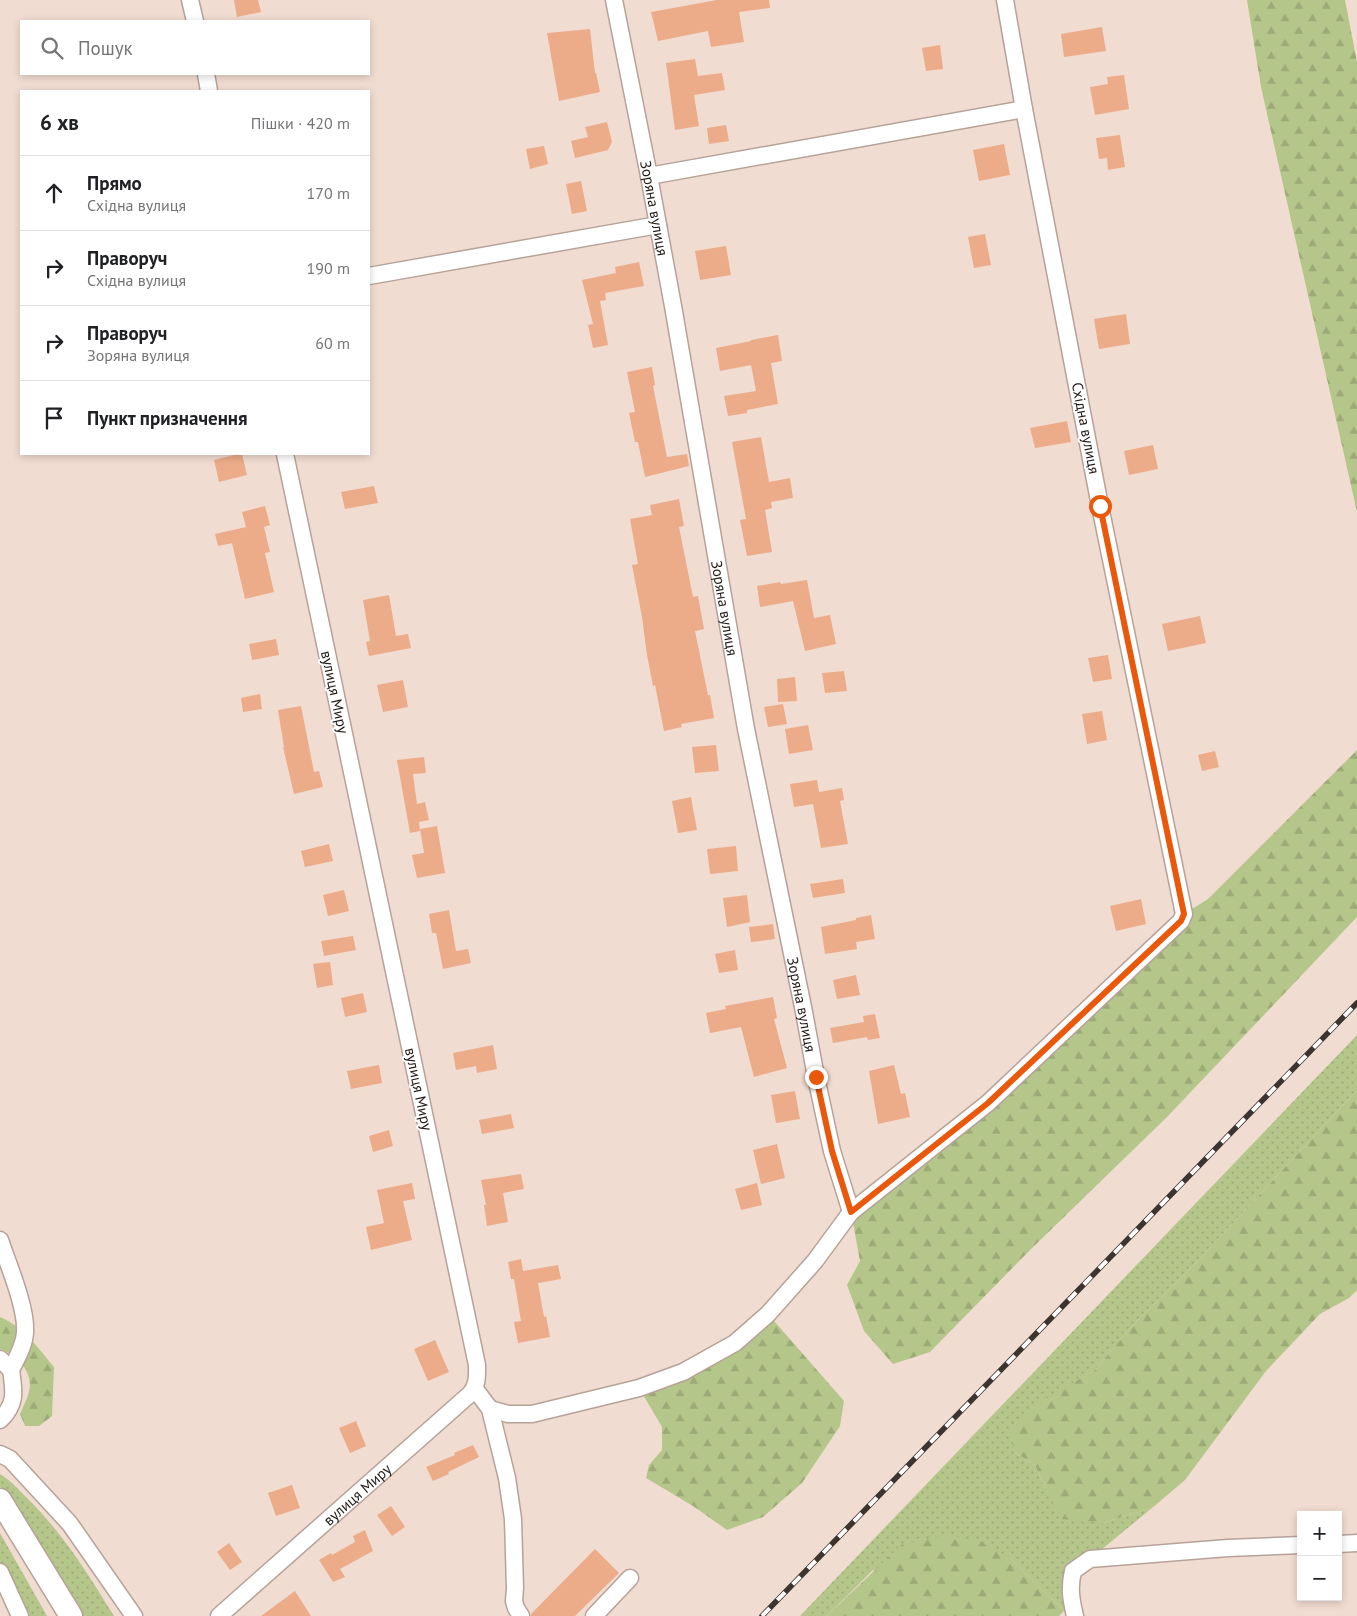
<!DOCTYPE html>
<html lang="uk">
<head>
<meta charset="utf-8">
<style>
  :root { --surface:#fff; --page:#f2f2f2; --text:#202124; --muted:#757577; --line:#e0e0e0 }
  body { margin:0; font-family:"PT Sans",sans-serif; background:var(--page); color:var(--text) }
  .controls { position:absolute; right:15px; bottom:15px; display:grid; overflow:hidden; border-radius:0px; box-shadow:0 2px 8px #0003 }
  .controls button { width:45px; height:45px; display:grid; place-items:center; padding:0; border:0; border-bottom:1px solid var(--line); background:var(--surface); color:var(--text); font:25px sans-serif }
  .stop { position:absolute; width:15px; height:15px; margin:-11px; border:4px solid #ea580c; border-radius:50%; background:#fff }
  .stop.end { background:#ea580c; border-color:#fff; box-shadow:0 1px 5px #0008 }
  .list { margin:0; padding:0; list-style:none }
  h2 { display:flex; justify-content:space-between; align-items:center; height:65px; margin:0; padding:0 20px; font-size:21px }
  h2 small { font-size:16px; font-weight:400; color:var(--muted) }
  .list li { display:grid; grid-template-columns:32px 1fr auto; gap:15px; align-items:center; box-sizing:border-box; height:75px; padding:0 20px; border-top:1px solid var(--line) }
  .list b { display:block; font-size:19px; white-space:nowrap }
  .list p { margin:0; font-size:16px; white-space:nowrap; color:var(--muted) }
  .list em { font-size:16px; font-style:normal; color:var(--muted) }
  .icon { flex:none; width:28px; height:28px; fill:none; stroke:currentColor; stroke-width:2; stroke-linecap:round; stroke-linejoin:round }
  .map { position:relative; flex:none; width:1357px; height:1616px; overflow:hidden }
  .search { position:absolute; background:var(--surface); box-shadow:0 2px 8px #0003; left:20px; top:20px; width:350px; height:55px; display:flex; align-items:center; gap:12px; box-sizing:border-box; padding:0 18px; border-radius:0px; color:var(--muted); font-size:19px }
  .panel { position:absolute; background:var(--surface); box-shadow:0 2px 8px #0003; left:20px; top:90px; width:350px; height:365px; border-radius:0px }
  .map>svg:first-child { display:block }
  .green { fill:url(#green-dots) }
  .forest { fill:url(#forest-firs) }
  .building { fill:#ecac89 }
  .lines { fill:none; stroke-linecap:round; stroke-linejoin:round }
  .street-casing { stroke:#b6a298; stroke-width:19 }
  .secondary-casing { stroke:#b6a298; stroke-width:25 }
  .street { stroke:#fff; stroke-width:16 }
  .secondary { stroke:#fff; stroke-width:22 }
  .rail-casing { stroke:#3c342f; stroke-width:5.5 }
  .rail { stroke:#fff; stroke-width:4; stroke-dasharray:11; stroke-linecap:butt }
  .route { stroke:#ea580c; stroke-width:6 }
  .labels { text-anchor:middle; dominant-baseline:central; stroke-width:4; stroke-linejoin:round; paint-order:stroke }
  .street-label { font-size:15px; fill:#221b17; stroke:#fff }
</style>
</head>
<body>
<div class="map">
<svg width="1357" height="1616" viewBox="0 0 1357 1616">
  <defs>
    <pattern id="green-dots" width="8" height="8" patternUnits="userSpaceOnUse" patternTransform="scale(1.25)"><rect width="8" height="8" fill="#b5c68a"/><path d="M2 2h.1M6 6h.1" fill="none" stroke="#9baa76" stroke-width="1.8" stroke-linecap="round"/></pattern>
    <pattern id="forest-firs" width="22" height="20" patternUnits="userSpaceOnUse" patternTransform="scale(1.25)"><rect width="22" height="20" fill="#b5c68a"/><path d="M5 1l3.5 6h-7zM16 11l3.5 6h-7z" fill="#9baa76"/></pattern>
  </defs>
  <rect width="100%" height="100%" fill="#f1dcd1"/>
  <path class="green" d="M1357 1035V1090L1195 1264 1132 1326 1095 1370 1072 1384 1014 1452 1035 1465 1045 1488 1102 1523 1152 1508 1090 1559 1073 1571 1071 1600 1064 1611 1010 1558 873 1570 827 1616H800Z
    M0 1474C10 1480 18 1489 26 1497 62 1532 88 1574 114 1616H79L0 1486Z
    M0 1533 47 1616H20L0 1572Z"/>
  <path class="forest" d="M1247 0H1345L1357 62V512L1261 87Z
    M1357 750V917L1167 1117 1031 1249 930 1352 893 1364 864 1331 847 1285 860 1261 851 1212 988 1103 1184 914 1208 899Z
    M1357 1090V1290L1349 1298 1320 1314 1266 1371 1185 1480 1152 1508 1102 1523 1062 1519 1045 1488 1035 1465 1014 1452 1011 1433 1035 1405 1095 1370 1132 1326 1195 1264Z
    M768 1314 844 1401 840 1426 802 1483 763 1517 727 1530 693 1506 646 1478 649 1465 662 1450V1427L639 1388 683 1372Z
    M0 1317C24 1327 38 1348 54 1367L52 1416 39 1426H25L20 1414C23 1407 27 1399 29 1392 34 1372 17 1355 0 1349Z
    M946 1535 981 1542 1010 1558 1064 1611 1059 1616H827L901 1545Z"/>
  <path class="building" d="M234 0H258L261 12 237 17Z
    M717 0H769L770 8 739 12 744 42 711 47 708 31 658 41 651 12Z
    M1102 27 1106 51 1064 57 1061 34Z
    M590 29 595 73H596L600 92 559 101 547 33Z
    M940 45 943 69 926 71 922 48Z
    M695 59 698 76 722 73 725 90 694 95 699 126 675 130 666 63Z
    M1124 75 1129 109 1095 115 1090 87 1108 84 1107 77Z
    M607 122 612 142 608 150 575 158 571 141 588 137 585 127Z
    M726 125 729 141 709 144 707 128Z
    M1120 135 1125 167 1108 170 1107 158 1099 159 1096 138Z
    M1004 144 1010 175 979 181 973 150Z
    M544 146 548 164 530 169 526 149Z
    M581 181 587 211 572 214 566 184Z
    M985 234 991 265 974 268 968 237Z
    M726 246 731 275 700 280 695 251Z
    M639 262 644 286 605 293 606 300 600 301 608 345 593 348 588 325 593 324 582 280 616 273 615 267Z
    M1126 314 1130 344 1099 349 1094 319Z
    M778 335 782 361 771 363 778 404 747 410V413L728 416 724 396 756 391 751 365 720 371 716 348 751 341V340Z
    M652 367 655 385 653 386 667 457 687 454 689 466 645 477 638 442H635L629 413 635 412 627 372Z
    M1067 421 1071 442 1035 448 1030 428Z
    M761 437 769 482 790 478 793 498 771 502 772 508 765 510 772 552 747 556 740 520 746 519 732 442Z
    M1153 445 1158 469 1129 475 1124 451Z
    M238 454H242L247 475 219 482 214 460Z
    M374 486 378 503 345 509 341 492Z
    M679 499 684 526 679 527 693 597 698 596 704 629 695 631 708 695H710L714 718 681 724 682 727 664 731 655 685 653 686 647 655 642 617 632 565 638 564 630 519 652 515 650 505Z
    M265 506 270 525 264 527 270 552 265 553 274 592 245 599 232 543 218 546 215 534 246 527 242 512Z
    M807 580 814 618 830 615 836 644 805 651 793 601 760 607 757 586 780 582 781 584Z
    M389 595 396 636 408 634 411 648 369 656 366 642 370 641 363 600Z
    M1200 616 1206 643 1168 651 1162 624Z
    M276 639 279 655 252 660 249 644Z
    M1108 655 1112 679 1093 682 1088 658Z
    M844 671 847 691 825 693 822 673Z
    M795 677 797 701 778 702 777 679Z
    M403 680 408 707 383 712 377 685Z
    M260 694 262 709 243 712 241 698Z
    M783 704 787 724 768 727 764 707Z
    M301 706 314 772 319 771 323 787 294 794 283 747H284L278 710Z
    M1102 711 1107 740 1087 744 1082 714Z
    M808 725 813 750 789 754 785 729Z
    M716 745 719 771 695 773 692 747Z
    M1215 751 1219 767 1202 771 1198 755Z
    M424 757 426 773 413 774 417 804 425 802 429 820 419 822 420 831 410 833 397 760Z
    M817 780 819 792 842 788 844 800 840 801 848 844 821 848 813 804 794 807 790 784Z
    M691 797 697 830 678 833 672 801Z
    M437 826 445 873 417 878 412 855 424 853 420 829Z
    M329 844 333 861 305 867 301 851Z
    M736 846 738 871 710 874 707 849Z
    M843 879 845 893 813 898 810 884Z
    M344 890 349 911 328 916 323 895Z
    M747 895 750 922 727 927 723 898Z
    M1141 899 1146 924 1116 931 1110 906Z
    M449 910 456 951 468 949 471 963 443 969 436 933H432L429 914Z
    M871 915 875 939 856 942 857 949 825 954 821 927 856 920V918Z
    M773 924 775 939 751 942 749 927Z
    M353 936 356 950 324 956 321 941Z
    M735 950 738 970 719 973 715 954Z
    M330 962 333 985 317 988 313 964Z
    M856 975 860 995 837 999 833 980Z
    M363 993 367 1012 345 1017 341 998Z
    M773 997 777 1018 774 1019 787 1068 754 1077 741 1027 710 1033 706 1013 726 1009 725 1006Z
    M875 1014 880 1038 868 1040 867 1037 833 1043 830 1028 864 1022 863 1016Z
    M493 1045 497 1069 477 1073 476 1066 456 1070 453 1053Z
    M379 1065 382 1083 351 1089 347 1071Z
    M894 1065 901 1094 905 1093 910 1117 878 1124 869 1071Z
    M795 1091 800 1119 776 1123 771 1095Z
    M511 1114 514 1128 482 1134 479 1120Z
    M389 1130 393 1146 373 1152 369 1136Z
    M777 1144 785 1178 761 1184 753 1150Z
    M521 1174 524 1189 503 1193 508 1222 487 1226 484 1205H486L481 1180Z
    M412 1183 415 1199 403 1201 412 1240 371 1250 366 1227 384 1223 377 1190Z
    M757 1183 762 1205 741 1210 735 1189Z
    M521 1259 523 1271 558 1265 561 1279 538 1283 544 1317 546 1316 550 1337 518 1343 514 1322 521 1321 514 1279H511L508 1262Z
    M435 1340 449 1372 428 1381 414 1349Z
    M356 1421 366 1446 350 1453 339 1428Z
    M473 1445 479 1457 448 1472 449 1474 433 1481 426 1467 455 1455 454 1453Z
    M292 1485 300 1508 276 1516 268 1493Z
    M391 1506 405 1527 392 1536 377 1515Z
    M365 1530 373 1551 340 1569 345 1577 333 1582 319 1560 331 1553 332 1555 355 1542 353 1536Z
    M229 1543 242 1562 230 1570 217 1552Z
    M595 1549 619 1573 575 1616H531V1614Z
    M295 1591 311 1616H261Z"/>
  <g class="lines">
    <g class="street-casing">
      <g id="street">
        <path d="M190 0 195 21"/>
        <path id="s1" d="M614 0 649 176 673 306 746 729 804 1012 816 1077 832 1151 851 1212"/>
        <path d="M206 74 209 91"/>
        <path d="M649 176 1024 109"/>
        <path d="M369 276 658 225"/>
        <path d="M0 1240C8 1264 27 1308 25 1333 24 1346 17 1358 11 1370"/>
        <path d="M0 1359 11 1370C14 1391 17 1404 0 1420"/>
        <path d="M475 1389 490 1409 507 1478 513 1519 515 1588 514 1601 516 1608 521 1616"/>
        <path d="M490 1409 508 1414H532L639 1388 683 1372 735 1343 768 1314 815 1261 851 1212 988 1103 1181 921 1184 914 1100 506 1024 109 1005 0"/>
        <path d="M0 1454 10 1459 70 1524 134 1616"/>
        <path d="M1338 1544 1357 1543"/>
        <path d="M0 1572 20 1616"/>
        <path id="s2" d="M219 1616 470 1394C478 1385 477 1376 477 1365L285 454"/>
        <path d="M594 1616 630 1578"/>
        <path d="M1075 1616C1071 1599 1069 1588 1073 1571L1090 1559 1228 1548 1301 1545"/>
      </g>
    </g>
    <g class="secondary-casing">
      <path id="secondary" d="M0 1500 71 1616"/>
    </g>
    <use href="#street" class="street"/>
    <use href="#secondary" class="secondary"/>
    <g class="rail-casing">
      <path id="rail" d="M762 1616 1357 1003"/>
    </g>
    <use href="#rail" class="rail"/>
  </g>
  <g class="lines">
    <path class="route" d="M816 1077 832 1151 851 1212 988 1103 1181 921 1184 914 1100 506"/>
  </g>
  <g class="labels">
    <g class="street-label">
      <text stroke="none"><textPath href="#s1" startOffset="212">Зоряна вулиця</textPath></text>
      <text transform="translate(1086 428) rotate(79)">Східна вулиця</text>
      <text stroke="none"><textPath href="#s1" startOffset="618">Зоряна вулиця</textPath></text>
      <text transform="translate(335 692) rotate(78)">вулиця Миру</text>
      <text stroke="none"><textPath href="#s1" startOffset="1022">Зоряна вулиця</textPath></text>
      <text transform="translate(419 1089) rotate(78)">вулиця Миру</text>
      <text stroke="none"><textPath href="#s2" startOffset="184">вулиця Миру</textPath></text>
    </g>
  </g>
</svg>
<div class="controls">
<button>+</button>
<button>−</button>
</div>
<div class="stop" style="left:1100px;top:506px"></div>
<div class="stop end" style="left:816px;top:1077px"></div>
<div class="search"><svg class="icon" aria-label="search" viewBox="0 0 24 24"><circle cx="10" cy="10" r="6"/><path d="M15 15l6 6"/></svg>Пошук</div>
<section class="panel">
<h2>6 хв<small>Пішки · 420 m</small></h2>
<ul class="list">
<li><svg class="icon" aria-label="ahead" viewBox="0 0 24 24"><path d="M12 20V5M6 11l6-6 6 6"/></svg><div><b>Прямо</b><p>Східна вулиця</p></div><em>170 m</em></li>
<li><svg class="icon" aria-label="right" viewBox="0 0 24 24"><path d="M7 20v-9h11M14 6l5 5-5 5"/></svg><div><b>Праворуч</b><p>Східна вулиця</p></div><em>190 m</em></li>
<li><svg class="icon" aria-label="right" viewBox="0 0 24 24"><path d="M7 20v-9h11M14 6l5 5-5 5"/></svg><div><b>Праворуч</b><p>Зоряна вулиця</p></div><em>60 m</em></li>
<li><svg class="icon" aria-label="arrive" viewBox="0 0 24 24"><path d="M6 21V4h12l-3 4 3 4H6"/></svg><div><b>Пункт призначення</b></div></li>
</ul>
</section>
</div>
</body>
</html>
